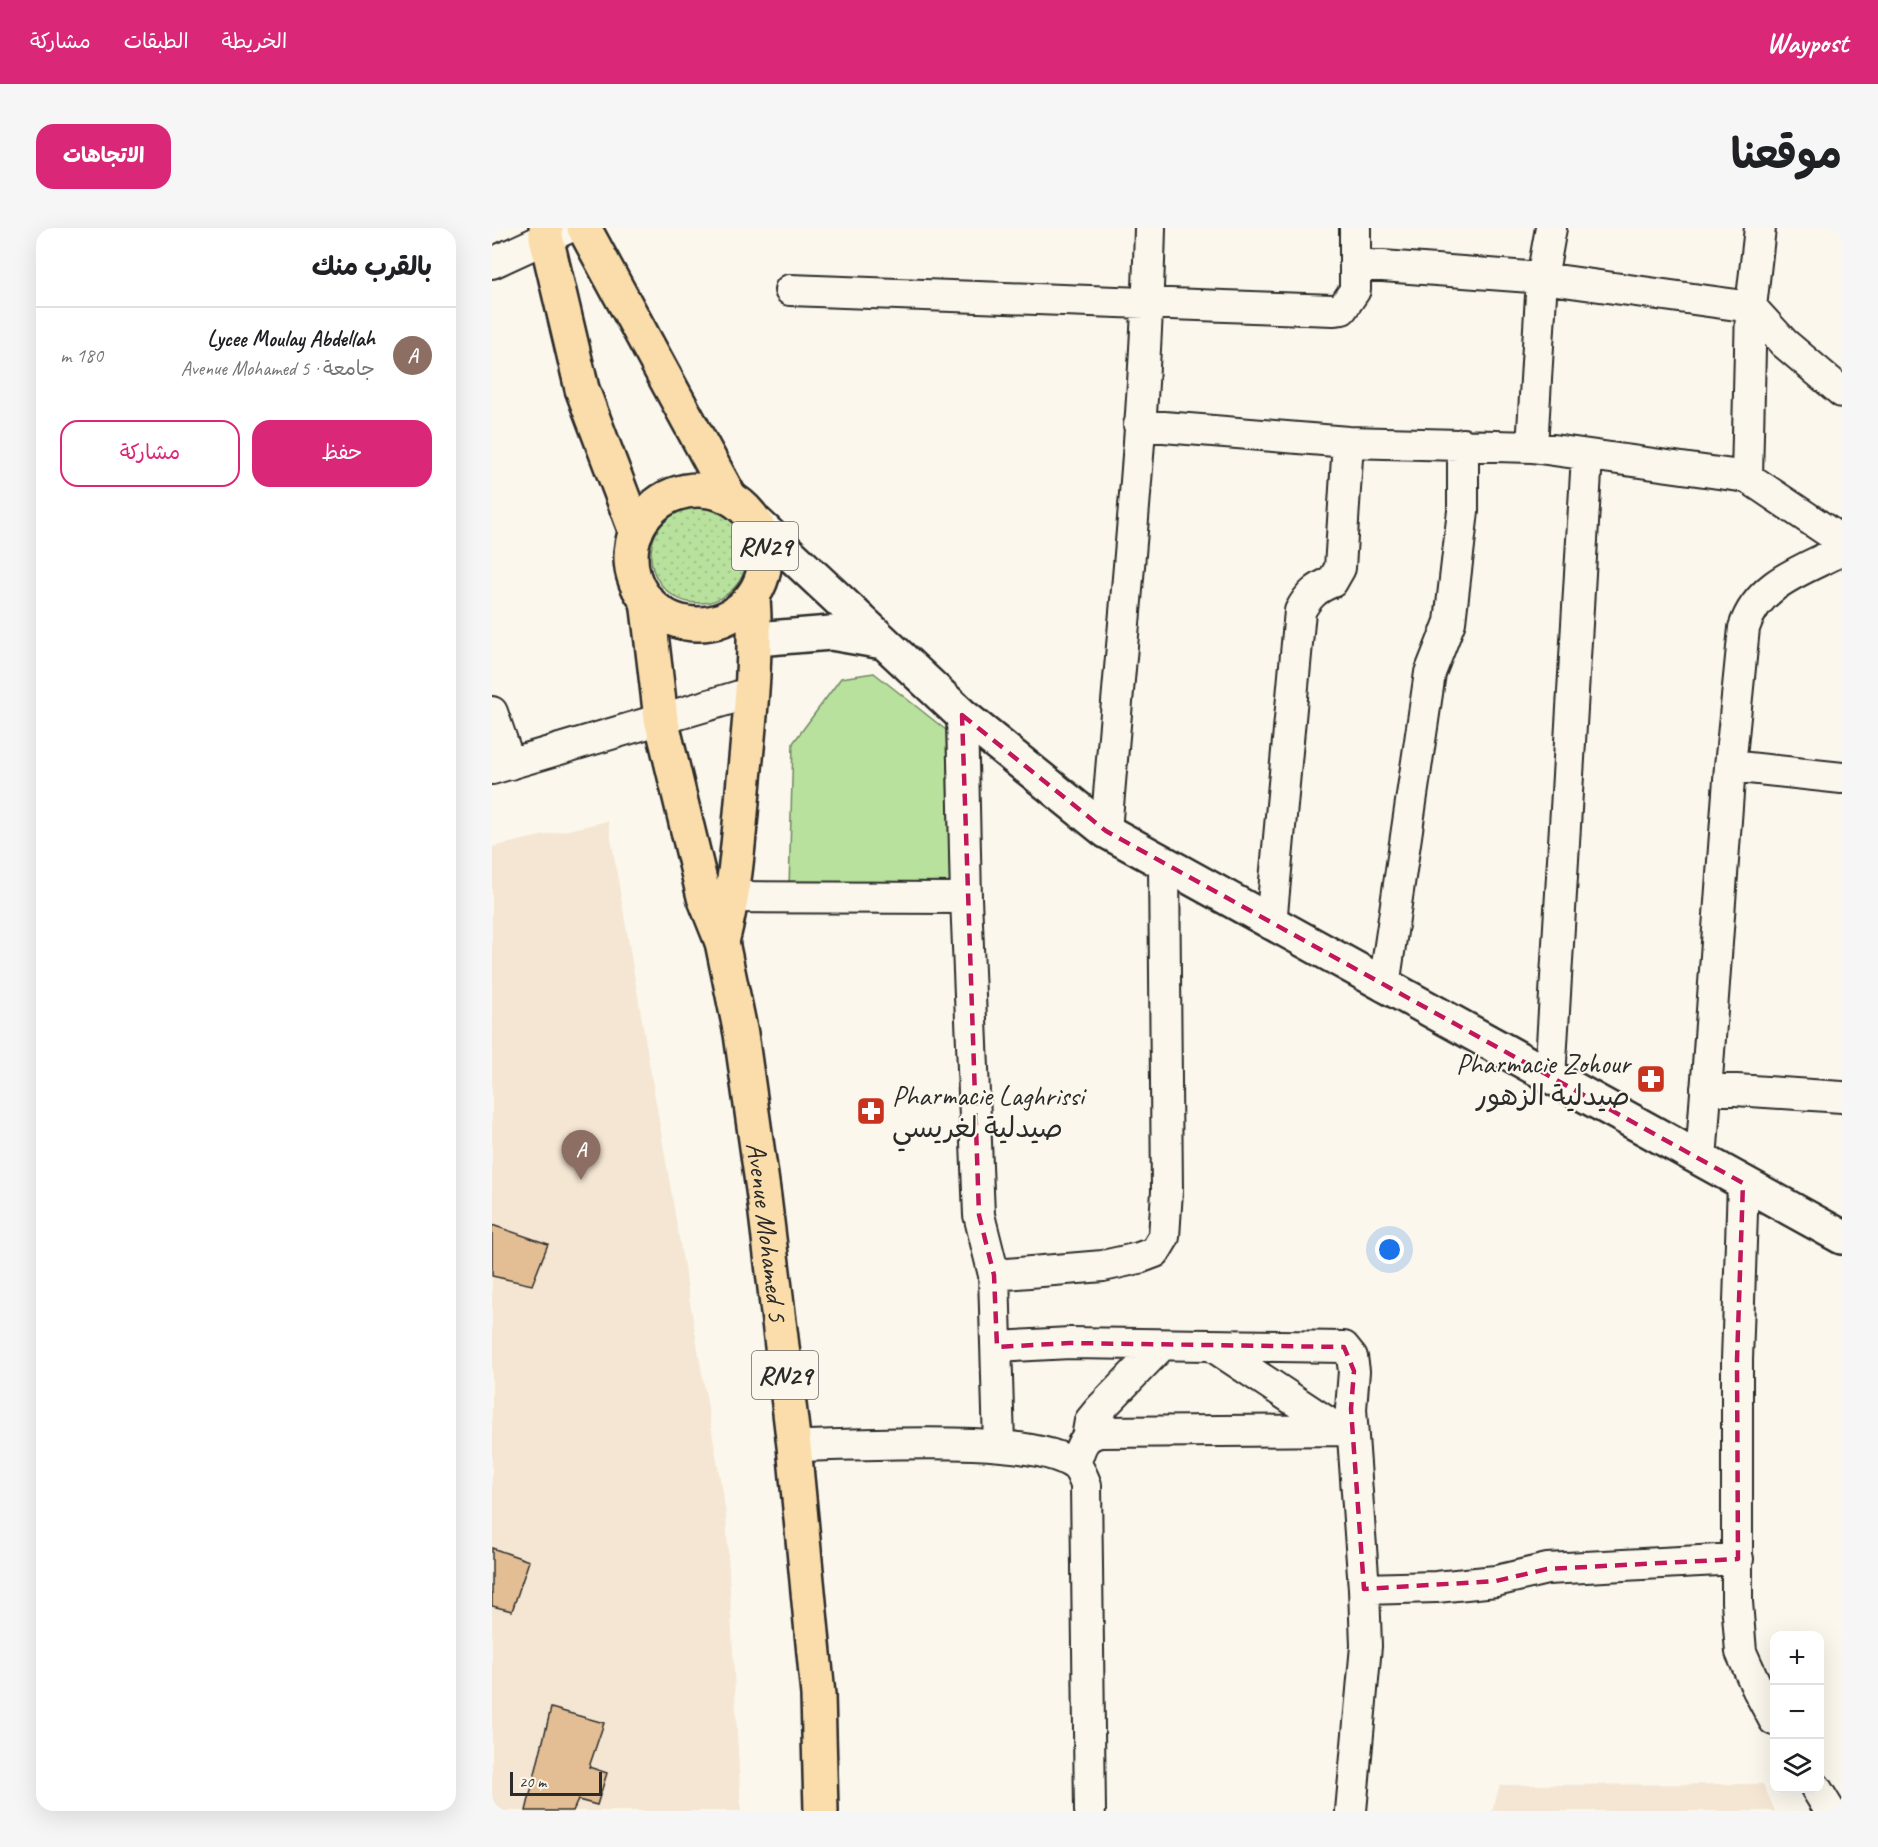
<!DOCTYPE html>
<html lang="ar">
<head>
<meta charset="utf-8">
<style>
  :root { --surface:#fff; --page:#f6f6f6; --text:#202124; --muted:#757577; --line:#e0e0e0; --accent:#db2777 }
  body { margin:0; font-family:Caveat,"Playpen Sans Arabic",sans-serif; background:var(--page); color:var(--text); direction:rtl }
  .controls { position:absolute; right:18px; bottom:18px; display:grid; overflow:hidden; border-radius:12px; box-shadow:0 6px 24px #0002 }
  .controls button { width:54px; height:54px; display:grid; place-items:center; padding:0; border:0; border-bottom:2px solid var(--line); background:var(--surface); color:var(--text); font:30px sans-serif }
  .scale { position:absolute; left:18px; bottom:15px; width:92px; box-sizing:border-box; padding-left:6px; border:3px solid #2b2b2b; border-top:0; font-size:16px; line-height:21px; white-space:nowrap; color:#2b2b2b; -webkit-text-stroke:4px #fbf7ec; paint-order:stroke }
  .you { position:absolute; left:898px; top:1022px; width:21px; height:21px; margin:-15px; border:4px solid #fff; border-radius:50%; background:#1a73e8; box-shadow:0 0 0 9px #1a73e833 }
  .badge { display:grid; place-items:center; width:39px; height:39px; border-radius:50%; background:var(--accent); color:#fff; font-size:20px; font-weight:700 }
  .pin { position:absolute; translate:-50% -50px; filter:drop-shadow(0 2px 3px #0008) }
  .pin::after { content:''; position:absolute; top:32px; width:21px; height:18px; background:inherit; clip-path:polygon(0 0,100% 0,50% 100%) }
  .list { margin:0; padding:0; list-style:none }
  h2 { display:flex; justify-content:space-between; align-items:center; height:78px; margin:0; padding:0 24px; font-size:26px }
  h2 small { font-size:20px; font-weight:400; color:var(--muted) }
  .list li { display:grid; grid-template-columns:39px 1fr auto; gap:18px; align-items:center; box-sizing:border-box; height:96px; padding:0 24px; border-top:2px solid var(--line) }
  .list b { display:block; font-size:22px; white-space:nowrap }
  .list p { margin:0; font-size:20px; white-space:nowrap; color:var(--muted) }
  .list em { font-size:20px; font-style:normal; color:var(--muted) }
  .actions { display:flex; gap:12px; padding:18px 24px }
  .actions a { flex:1; padding:14px 0; border:2px solid var(--accent); border-radius:18px; text-align:center; font-size:21px; color:var(--accent) }
  .actions .main { background:var(--accent); color:#fff }
  .icon { flex:none; width:33px; height:33px; fill:none; stroke:currentColor; stroke-width:2; stroke-linecap:round; stroke-linejoin:round }
  .map { position:relative; flex:none; width:1350px; height:1583px; overflow:hidden; direction:ltr; border-radius:18px }
  header { display:flex; align-items:center; gap:36px; box-sizing:border-box; height:84px; padding:0 30px; background:var(--accent); color:#fff }
  header strong { font-size:28px }
  nav { display:flex; gap:33px; margin-inline-start:auto; font-size:21px }
  .intro { display:flex; align-items:center; justify-content:space-between; box-sizing:border-box; height:144px; padding:0 36px }
  h1 { margin:0; font-size:42px }
  .button { padding:15px 27px; border-radius:18px; background:var(--accent); color:#fff; font-size:21px; font-weight:700 }
  main { display:flex; gap:36px; padding:0 36px }
  aside { flex:1; background:var(--surface); border-radius:18px; box-shadow:0 6px 24px #0002 }
  .map>svg:first-child { display:block }
  .built { fill:#f4e6d2 }
  .grass { fill:url(#grass-dots); stroke:#728664; stroke-width:1.5 }
  .green { fill:#b8e19d; stroke:#728664; stroke-width:1.5 }
  .building { fill:#e3be94; stroke:#2b2b2b; stroke-width:1.5 }
  .lines { fill:none; stroke-linecap:round; stroke-linejoin:round }
  .street-casing { stroke:#2b2b2b; stroke-width:34 }
  .secondary-casing { stroke:#2b2b2b; stroke-width:38 }
  .primary-casing { stroke:#2b2b2b; stroke-width:38 }
  .street { stroke:#fbf7ec; stroke-width:30 }
  .secondary { stroke:#fbf7ec; stroke-width:33 }
  .primary { stroke:#faddab; stroke-width:33 }
  .marked { fill:none; stroke:#c2185b; stroke-width:4.5; stroke-dasharray:12 8; stroke-linejoin:round }
  .labels { text-anchor:middle; dominant-baseline:central; stroke-width:4.5; stroke-linejoin:round; paint-order:stroke }
  .shield { fill:#fbf7ec; stroke:#696865; stroke-width:1.5 }
  .shield-label { font-size:27px; font-weight:bold; fill:#2b2b2b }
  .poi-label { font-size:28px; fill:#2b2b2b; stroke:#fbf7ec; text-anchor:end }
  .street-label { font-size:28px; fill:#2b2b2b; stroke:#fbf7ec }
</style>
</head>
<body>
<header>
<strong>Waypost</strong>
<nav><a>الخريطة</a><a>الطبقات</a><a>مشاركة</a></nav>
</header>
<div class="intro"><h1>موقعنا</h1><a class="button">الاتجاهات</a></div>
<main>
<div class="map">
<svg width="1350" height="1583" viewBox="0 0 1350 1583">
  <defs>
    <pattern id="grass-dots" width="8" height="8" patternUnits="userSpaceOnUse" patternTransform="scale(1.5)"><rect width="8" height="8" fill="#b8e19d"/><path d="M2 2h.1M6 6h.1" fill="none" stroke="#9ec187" stroke-width="1.8" stroke-linecap="round"/></pattern>
  </defs>
  <rect width="100%" height="100%" fill="#fbf7ec"/>
  <filter id="ink" filterUnits="userSpaceOnUse"><feTurbulence type="fractalNoise" baseFrequency=".0167" numOctaves="2"/><feDisplacementMap in="SourceGraphic" scale="12" xChannelSelector="R" yChannelSelector="G"/><feConvolveMatrix kernelMatrix="1 2 1 2 8 2 1 2 1" color-interpolation-filters="sRGB"/></filter>
  <g filter="url(#ink)">
    <path class="built" d="M116 593 234 1286 249 1583H0V619Z
      M1271 1556 1283 1583H1000L1008 1557Z"/>
    <path class="grass" d="M159 327a48 48 0 1 1 96 0a48 48 0 1 1-96 0Z"/>
    <path class="green" d="M382 445 454 502 458 659 297 661 301 515 349 450Z"/>
    <path class="building" d="M0 997 56 1016 40 1057 0 1048Z
      M0 1320 37 1333 20 1383 0 1378Z
      M59 1480 112 1495 97 1539 115 1545 105 1577 86 1572 81 1583H34Z"/>
    <g class="lines">
      <g class="street-casing">
        <path id="street" d="M0 35 76 0
          M864 36 1050 50 1259 79 1292 115 1350 164
          M298 62 841 82 850 81 863 62V0
          M647 197 856 214 1040 219 1255 249 1350 313
          M1040 219 1050 50 1059 0
          M1255 249 1259 79 1268 0
          M0 484 18 536
          M470 487 474 670 487 987 502 1047 507 1216
          M1238 538 1350 550
          M0 541 261 464
          M614 603C630 403 653 201 658 0
          M216 669 474 670
          M779 696 808 383C816 368 824 360 840 354L848 340 856 214
          M892 758 938 445 958 394 971 283V216
          M1058 850 1095 228
          M1214 860 1350 869
          M1209 932 1238 538 1252 400C1266 355 1311 342 1350 322
          M1251 955 1245 1132V1374L1249 1424 1266 1462 1282 1492
          M502 1047 611 1038 647 1030 663 1024 672 1009 675 963 672 637
          M505 1119 578 1115 852 1119 860 1129 862 1143 859 1181 872 1361
          M722 1119 847 1202
          M595 1210 598 1193 607 1182 670 1117
          M302 1218C362 1218 538 1204 583 1237 589 1242 591 1250 594 1257L598 1583
          M583 1237C588 1221 590 1207 609 1204L860 1202
          M1324 1560 1338 1583
          M859 1583 874 1418 872 1361 944 1359 1004 1353 1055 1341 1246 1331"/>
      </g>
      <g class="secondary-casing">
        <path id="secondary" d="M265 295 470 487 614 603 1350 1009
          M264 411 339 405 391 414"/>
      </g>
      <g class="primary-casing">
        <g id="primary">
          <path d="M54 0V9L90 161 144 304"/>
          <path d="M92 0 238 269"/>
          <circle cx="206" cy="329" r="67"/>
          <path id="s1" d="M155 372 169 491 212 669 230 714 249 806 272 969 302 1218 326 1467 329 1583"/>
          <path d="M230 714C244 660 247 606 252 551 258 489 265 429 261 368"/>
        </g>
      </g>
      <use href="#street" class="street"/>
      <use href="#secondary" class="secondary"/>
      <use href="#primary" class="primary"/>
    </g>
  </g>
  <path class="marked" d="M470 487 614 603 1251 955 1245 1132 1246 1331 1055 1341 1004 1353 872 1361 859 1181 862 1143 852 1119 578 1115 505 1119 502 1047 487 987Z"/>
  <defs>
    <g id="pharmacy-square" transform="scale(1.5)"><rect x="-9" y="-9" width="18" height="18" rx="4" fill="#c8321e" stroke="#fbf7ec"/><path d="M-2-6h4v4h4v4h-4v4h-4v-4h-4v-4h4Z" fill="#fff"/></g>
  </defs>
  <g fill-rule="evenodd">
    <use href="#pharmacy-square" x="1159" y="851"/>
    <use href="#pharmacy-square" x="379" y="883"/>
  </g>
  <g class="labels">
    <g class="shield">
      <rect x="240" y="294" width="66" height="48" rx="4.5"/>
      <rect x="260" y="1123" width="66" height="48" rx="4.5"/>
    </g>
    <g class="shield-label">
      <text x="273" y="318">RN29</text>
      <text x="293" y="1147">RN29</text>
    </g>
    <g class="poi-label">
      <text x="1138" y="835">Pharmacie Zohour<tspan x="1138" dy="32">صيدلية الزهور</tspan></text>
      <text x="400" y="867" text-anchor="start">Pharmacie Laghrissi<tspan x="400" dy="32">صيدلية لغريسي</tspan></text>
    </g>
    <g class="street-label">
      <text stroke="none"><textPath href="#s1" startOffset="645">Avenue Mohamed 5</textPath></text>
    </g>
  </g>
</svg>
<div class="controls">
<button>+</button>
<button>−</button>
<button><svg class="icon" aria-label="layers" viewBox="0 0 24 24"><path d="M12 4l9 5-9 5-9-5zM3 14l9 5 9-5"/></svg></button>
</div>
<div class="scale">20 m</div>
<div class="you"></div>
<div class="pin badge" style="left:89px;top:952px;background:#8d6e63">A</div>
</div>
<aside>
<h2>بالقرب منك<small></small></h2>
<ul class="list">
<li><span class="badge" style="background:#8d6e63">A</span><div><b>Lycee Moulay Abdellah</b><p>جامعة · Avenue Mohamed 5</p></div><em>180 m</em></li>
</ul>
<div class="actions"><a class="main">حفظ</a><a>مشاركة</a></div>
</aside>
</main>
</body>
</html>
